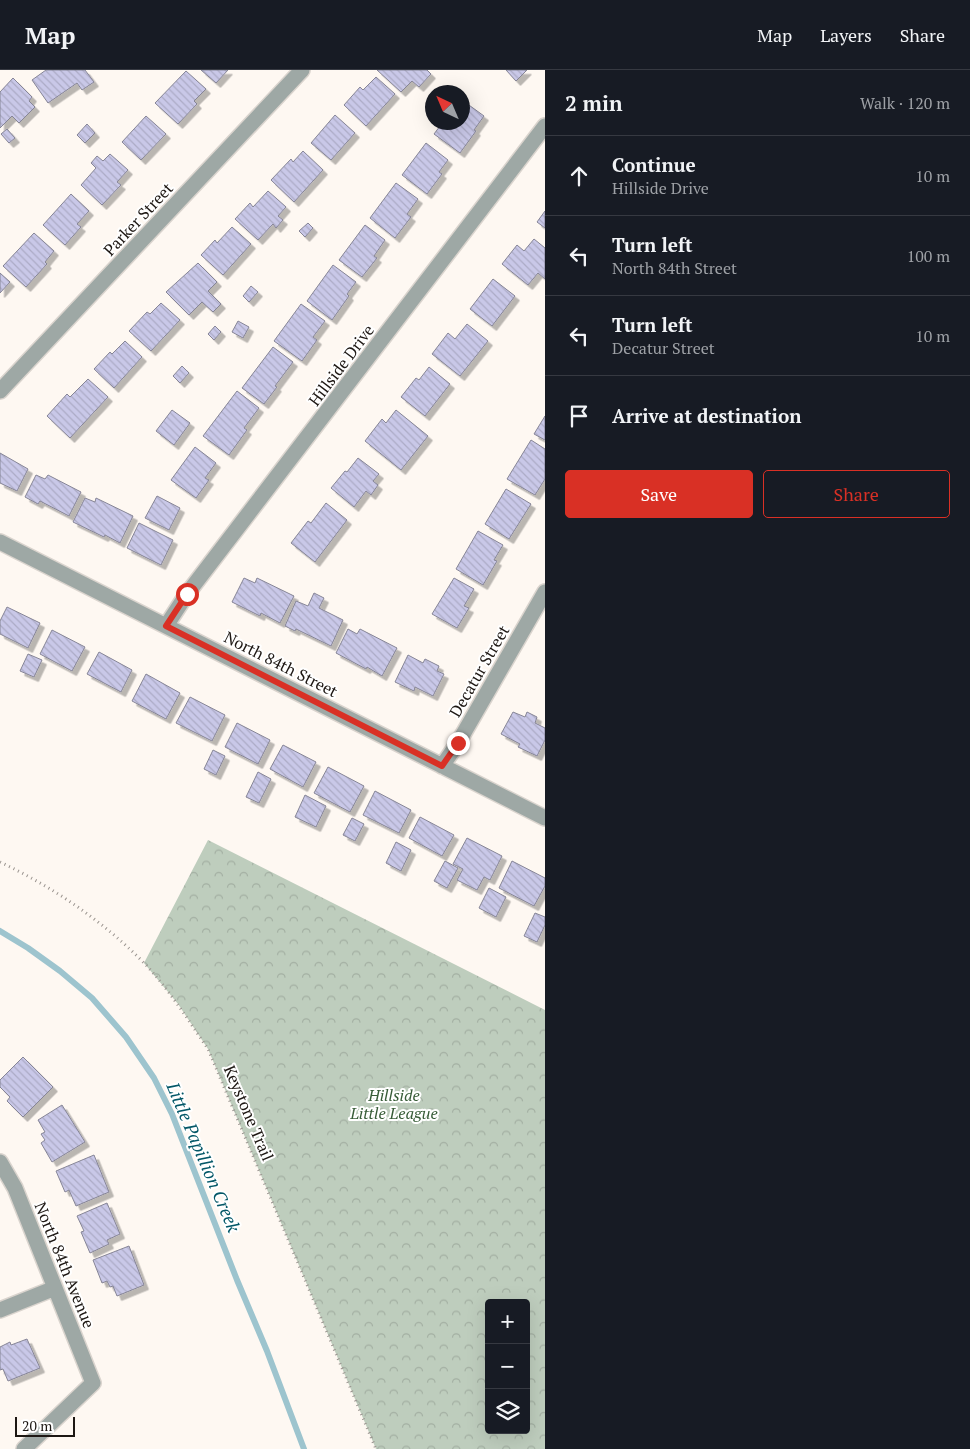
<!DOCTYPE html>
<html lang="en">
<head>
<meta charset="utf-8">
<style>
  :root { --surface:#171b24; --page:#20242c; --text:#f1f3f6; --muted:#9ea1a6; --line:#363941; --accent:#d93025 }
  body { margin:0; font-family:"PT Serif",serif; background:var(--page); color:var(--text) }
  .controls { position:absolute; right:15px; bottom:15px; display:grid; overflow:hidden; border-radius:5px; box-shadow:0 5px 20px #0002 }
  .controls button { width:45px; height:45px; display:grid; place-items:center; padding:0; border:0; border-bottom:1px solid var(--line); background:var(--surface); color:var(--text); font:25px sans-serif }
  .compass { position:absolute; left:425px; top:15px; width:45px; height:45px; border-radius:50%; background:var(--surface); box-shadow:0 5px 20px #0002; rotate:316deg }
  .scale { position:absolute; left:15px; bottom:12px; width:60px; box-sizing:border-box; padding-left:5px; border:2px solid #1d1713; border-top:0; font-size:14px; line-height:18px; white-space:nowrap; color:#1d1713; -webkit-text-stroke:4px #fff; paint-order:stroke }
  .stop { position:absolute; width:15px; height:15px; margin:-11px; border:4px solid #d93025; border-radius:50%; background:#fff }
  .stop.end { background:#d93025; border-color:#fff; box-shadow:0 1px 5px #0008 }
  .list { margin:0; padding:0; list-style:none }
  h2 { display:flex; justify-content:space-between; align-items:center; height:65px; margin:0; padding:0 20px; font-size:21px }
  h2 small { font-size:16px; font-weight:400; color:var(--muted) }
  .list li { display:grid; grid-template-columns:32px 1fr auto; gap:15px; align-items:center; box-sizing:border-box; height:80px; padding:0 20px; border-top:1px solid var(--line) }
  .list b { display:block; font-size:19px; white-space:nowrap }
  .list p { margin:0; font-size:16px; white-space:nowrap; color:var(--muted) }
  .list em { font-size:16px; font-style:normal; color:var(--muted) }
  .actions { display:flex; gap:10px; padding:15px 20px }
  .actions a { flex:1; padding:11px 0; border:1px solid var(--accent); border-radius:5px; text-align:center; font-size:18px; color:var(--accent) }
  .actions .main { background:var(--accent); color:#fff }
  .icon { flex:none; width:28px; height:28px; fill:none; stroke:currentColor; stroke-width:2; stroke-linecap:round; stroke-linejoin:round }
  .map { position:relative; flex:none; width:545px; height:1379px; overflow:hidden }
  header { display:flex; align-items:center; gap:30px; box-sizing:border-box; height:70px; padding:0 25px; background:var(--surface); border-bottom:1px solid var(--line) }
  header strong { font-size:24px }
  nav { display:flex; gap:28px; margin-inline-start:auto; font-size:18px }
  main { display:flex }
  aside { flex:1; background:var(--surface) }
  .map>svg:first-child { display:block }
  .park { fill:url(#park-crowns); fill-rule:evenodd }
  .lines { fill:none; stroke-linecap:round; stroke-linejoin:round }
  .stream { stroke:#9dc4ce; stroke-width:6 }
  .building { fill:url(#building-back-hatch); stroke:#868596; filter:url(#shadow) }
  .street-casing { stroke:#dad4ce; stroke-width:18 }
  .path { stroke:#9a948f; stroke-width:3; stroke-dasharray:1 4; stroke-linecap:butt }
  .street { stroke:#9ea8a5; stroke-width:15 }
  .route { stroke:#d93025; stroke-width:6 }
  .labels { text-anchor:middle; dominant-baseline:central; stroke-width:4; stroke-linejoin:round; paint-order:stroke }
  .street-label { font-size:16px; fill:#1d1713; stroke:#fff }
  .park-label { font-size:16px; font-style:italic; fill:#375c37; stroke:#fff }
  .water-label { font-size:18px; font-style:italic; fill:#035767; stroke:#fff }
</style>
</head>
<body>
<header>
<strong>Map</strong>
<nav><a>Map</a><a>Layers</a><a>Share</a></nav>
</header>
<main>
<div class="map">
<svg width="545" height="1379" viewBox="0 0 545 1379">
  <defs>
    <pattern id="park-crowns" width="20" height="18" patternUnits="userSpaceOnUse" patternTransform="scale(1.25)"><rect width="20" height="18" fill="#becdbd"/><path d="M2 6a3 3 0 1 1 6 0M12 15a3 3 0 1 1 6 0" fill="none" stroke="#a3afa2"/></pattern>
    <pattern id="building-back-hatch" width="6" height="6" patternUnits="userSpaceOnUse" patternTransform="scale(1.25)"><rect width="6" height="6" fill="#c9c8e8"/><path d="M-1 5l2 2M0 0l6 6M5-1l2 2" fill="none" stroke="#acabc6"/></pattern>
    <filter id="shadow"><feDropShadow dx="4.5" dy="4.5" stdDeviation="0" flood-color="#0004"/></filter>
  </defs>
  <rect width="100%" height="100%" fill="#fef8f2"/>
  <path class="park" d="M208 770 545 940V1379H376L208 979 178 934 144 893ZM489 1233H526V1360H489Z"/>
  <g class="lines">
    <path class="stream" d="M0 861 28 878 60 901 92 928 126 967 154 1008 172 1044 237 1210 267 1281 304 1379"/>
  </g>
  <path class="building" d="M46 0H85L94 12 82 20 77 13 48 33 32 10Z
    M201 0H228L216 13Z
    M377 0H427L431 4 419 17 412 11 401 22Z
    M506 0H527L516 11Z
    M186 1 206 19 194 31 197 34 178 54 155 33Z
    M376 7 395 24 366 56 344 35 360 17 363 20Z
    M13 8 32 27 29 31 35 37 19 53 12 46 0 58V22Z
    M462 30 484 46 474 60 476 61 460 83 434 64 443 52H462Z
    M335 45 355 63 331 90 311 73Z
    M146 46 166 64 141 90 122 72Z
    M87 54 95 63 85 73 77 65Z
    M7 59 15 68 9 73 1 64Z
    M426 73 448 90 439 102 442 104 427 124 402 105Z
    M303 81 323 100 294 132 271 110 291 89 293 92Z
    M110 84 128 100 117 112 121 115 102 135 81 115 96 98 91 93 97 86 103 91Z
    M396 113 418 129 407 144 411 147 395 168 370 148Z
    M268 121 286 137 278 146 283 150 276 158 273 154 258 170 235 149 250 133 253 137Z
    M71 124 89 141 77 154 81 157 65 175 43 155Z
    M545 141V158L537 152Z
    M308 153 313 158 305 167 299 161Z
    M365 155 385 170 374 186 377 188 362 207 339 190Z
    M232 157 251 174 223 205 201 185 215 170 217 173Z
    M34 163 54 181 45 192 47 194 26 217 3 196Z
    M534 169 545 178V209L538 203 528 215 502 194 517 175 524 181Z
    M198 193 217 212 208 221 221 234 213 242 202 232 189 245 166 222Z
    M333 195 356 212 347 224 349 226 332 250 307 231Z
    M0 203 10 212 0 223Z
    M493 209 515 226 492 256 470 239Z
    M251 216 258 222 249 232 243 226Z
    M161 233 180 250 151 281 129 261 147 242 150 244Z
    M301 234 325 251 313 267 317 270 302 291 274 271Z
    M238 251 249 257 243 268 232 262Z
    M467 254 488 271 460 306 432 284 448 263 455 269Z
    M215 256 221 262 214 270 208 264Z
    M125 271 142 287 114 318 94 299 110 282 112 284Z
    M273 277 293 292 275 316 277 317 264 334 242 318Z
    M182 296 189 303 180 313 173 306Z
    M429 297 450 314 425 346 401 327 416 308 419 310Z
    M88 309 108 327 70 368 47 346 67 324 70 327Z
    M237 321 259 338 244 358 247 360 229 385 203 366Z
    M172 340 190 353 174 375 156 361Z
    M396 340 428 366 401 400 365 371 382 349 386 353Z
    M545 346V370L534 364Z
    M531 370 545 379V409L535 425 507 409Z
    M195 377 216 393 205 408 209 410 196 428 171 410Z
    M0 383 28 399 17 421 0 413Z
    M358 388 379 404 373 411 378 415 371 425 366 421 354 437 331 418 345 401 347 402Z
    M36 405 45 409 48 405 81 422 69 446 40 431 38 434 25 427Z
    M506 419 531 434 509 469 485 454Z
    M157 426 180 438 169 460 145 448Z
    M85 428 95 432 96 428 133 446 120 473 105 465 104 467 73 452Z
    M326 433 347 450 315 492 291 473 308 451 311 453Z
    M139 453 173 470 161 495 127 478Z
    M478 461 503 475 494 490 497 491 483 515 456 499Z
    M244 508 255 513 257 508 294 526 280 553 261 543 260 546 232 532Z
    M454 508 474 519 464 536 469 538 457 558 432 544Z
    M314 523 324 528 319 538 343 550 331 576 296 559 295 561 285 556 296 531 308 536Z
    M7 537 40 553 28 578 0 564V551Z
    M348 559 357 564 360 559 397 578 382 606 367 597 366 599 336 583Z
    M52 560 85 577 72 601 40 584Z
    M99 582 132 600 121 622 87 604Z
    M28 584 42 590 34 607 20 601Z
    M408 585 423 593 425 589 439 596 437 601 444 604 433 626 415 617 414 621 395 612Z
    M146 604 180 623 166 649 132 631Z
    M190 627 225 645 212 671 176 653Z
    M513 642 525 647 527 642 537 647 535 653 545 658V670L537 686 518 677 520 674 501 664Z
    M237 653 270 670 258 694 225 677Z
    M283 675 316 692 303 717 270 699Z
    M213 680 225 686 216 705 204 699Z
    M328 697 364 716 350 742 314 723Z
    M258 702 271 709 259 733 246 727Z
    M375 721 411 740 399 763 363 745Z
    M305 725 326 736 316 757 295 747Z
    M420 747 454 765 442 786 409 768Z
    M352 748 364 754 355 771 343 765Z
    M467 768 502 786 490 810 484 807 477 820 457 810 463 799 453 794Z
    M396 772 411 780 401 801 386 793Z
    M445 791 458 798 447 818 434 811Z
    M512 791 545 808V816L534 836 499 818Z
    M489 818 506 827 496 847 479 838Z
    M535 843 545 847V855L537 872 524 866Z
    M23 987 53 1017 23 1047 7 1031 10 1027 0 1017V1010Z
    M62 1035 85 1072 52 1092 41 1073 45 1070 41 1064 45 1062 38 1050Z
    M94 1085 109 1122 76 1136 69 1120 65 1122 56 1101Z
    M107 1133 120 1164 107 1170 109 1174 90 1183 81 1162 84 1161 77 1146Z
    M129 1176 144 1215 117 1226 113 1216 110 1217 107 1211 102 1213 93 1190Z
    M27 1269 40 1298 8 1311 3 1299 0 1300V1277L10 1272 11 1275Z"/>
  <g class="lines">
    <g class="street-casing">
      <path id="street" d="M0 321 302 0
        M0 472 545 748
        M166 556 187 524 545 56
        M442 696 458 673 545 522
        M0 1092 15 1118 93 1313 24 1379
        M0 1240 55 1218"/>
    </g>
    <path class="path" d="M0 792C53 817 103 851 144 893 169 919 188 950 208 979L376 1379"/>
    <use href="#street" class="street"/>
  </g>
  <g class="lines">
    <path class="route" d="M187 524 166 556 442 696 458 673"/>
  </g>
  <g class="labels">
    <g class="street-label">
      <text transform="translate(138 149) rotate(-47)">Parker Street</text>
      <text transform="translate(341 295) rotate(-53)">Hillside Drive</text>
      <text transform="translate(281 594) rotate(27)">North 84th Street</text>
      <text transform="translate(479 601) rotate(-60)">Decatur Street</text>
      <text transform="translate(249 1043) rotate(67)">Keystone Trail</text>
      <text transform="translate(65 1195) rotate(68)">North 84th Avenue</text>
    </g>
    <g class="park-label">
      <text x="394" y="1025">Hillside<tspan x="394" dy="18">Little League</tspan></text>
    </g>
    <g class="water-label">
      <text transform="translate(204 1087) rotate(67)">Little Papillion Creek</text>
    </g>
  </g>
</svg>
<div class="controls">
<button>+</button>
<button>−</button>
<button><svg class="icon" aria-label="layers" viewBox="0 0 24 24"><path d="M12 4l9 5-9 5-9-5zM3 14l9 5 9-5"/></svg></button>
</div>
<svg class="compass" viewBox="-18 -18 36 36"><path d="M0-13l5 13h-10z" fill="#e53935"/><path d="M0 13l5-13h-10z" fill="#9ea1a6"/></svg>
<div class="scale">20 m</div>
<div class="stop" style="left:187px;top:524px"></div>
<div class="stop end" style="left:458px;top:673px"></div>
</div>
<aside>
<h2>2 min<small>Walk · 120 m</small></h2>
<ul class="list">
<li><svg class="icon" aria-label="ahead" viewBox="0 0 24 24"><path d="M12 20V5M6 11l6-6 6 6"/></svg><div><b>Continue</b><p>Hillside Drive</p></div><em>10 m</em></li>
<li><svg class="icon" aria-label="left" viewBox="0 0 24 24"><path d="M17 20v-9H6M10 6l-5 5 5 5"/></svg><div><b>Turn left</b><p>North 84th Street</p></div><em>100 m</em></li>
<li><svg class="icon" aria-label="left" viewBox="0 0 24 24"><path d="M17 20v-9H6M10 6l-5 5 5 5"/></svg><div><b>Turn left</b><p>Decatur Street</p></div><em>10 m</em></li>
<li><svg class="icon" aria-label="arrive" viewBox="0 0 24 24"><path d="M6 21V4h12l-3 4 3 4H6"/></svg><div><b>Arrive at destination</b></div></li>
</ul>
<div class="actions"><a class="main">Save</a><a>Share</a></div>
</aside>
</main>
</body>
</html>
